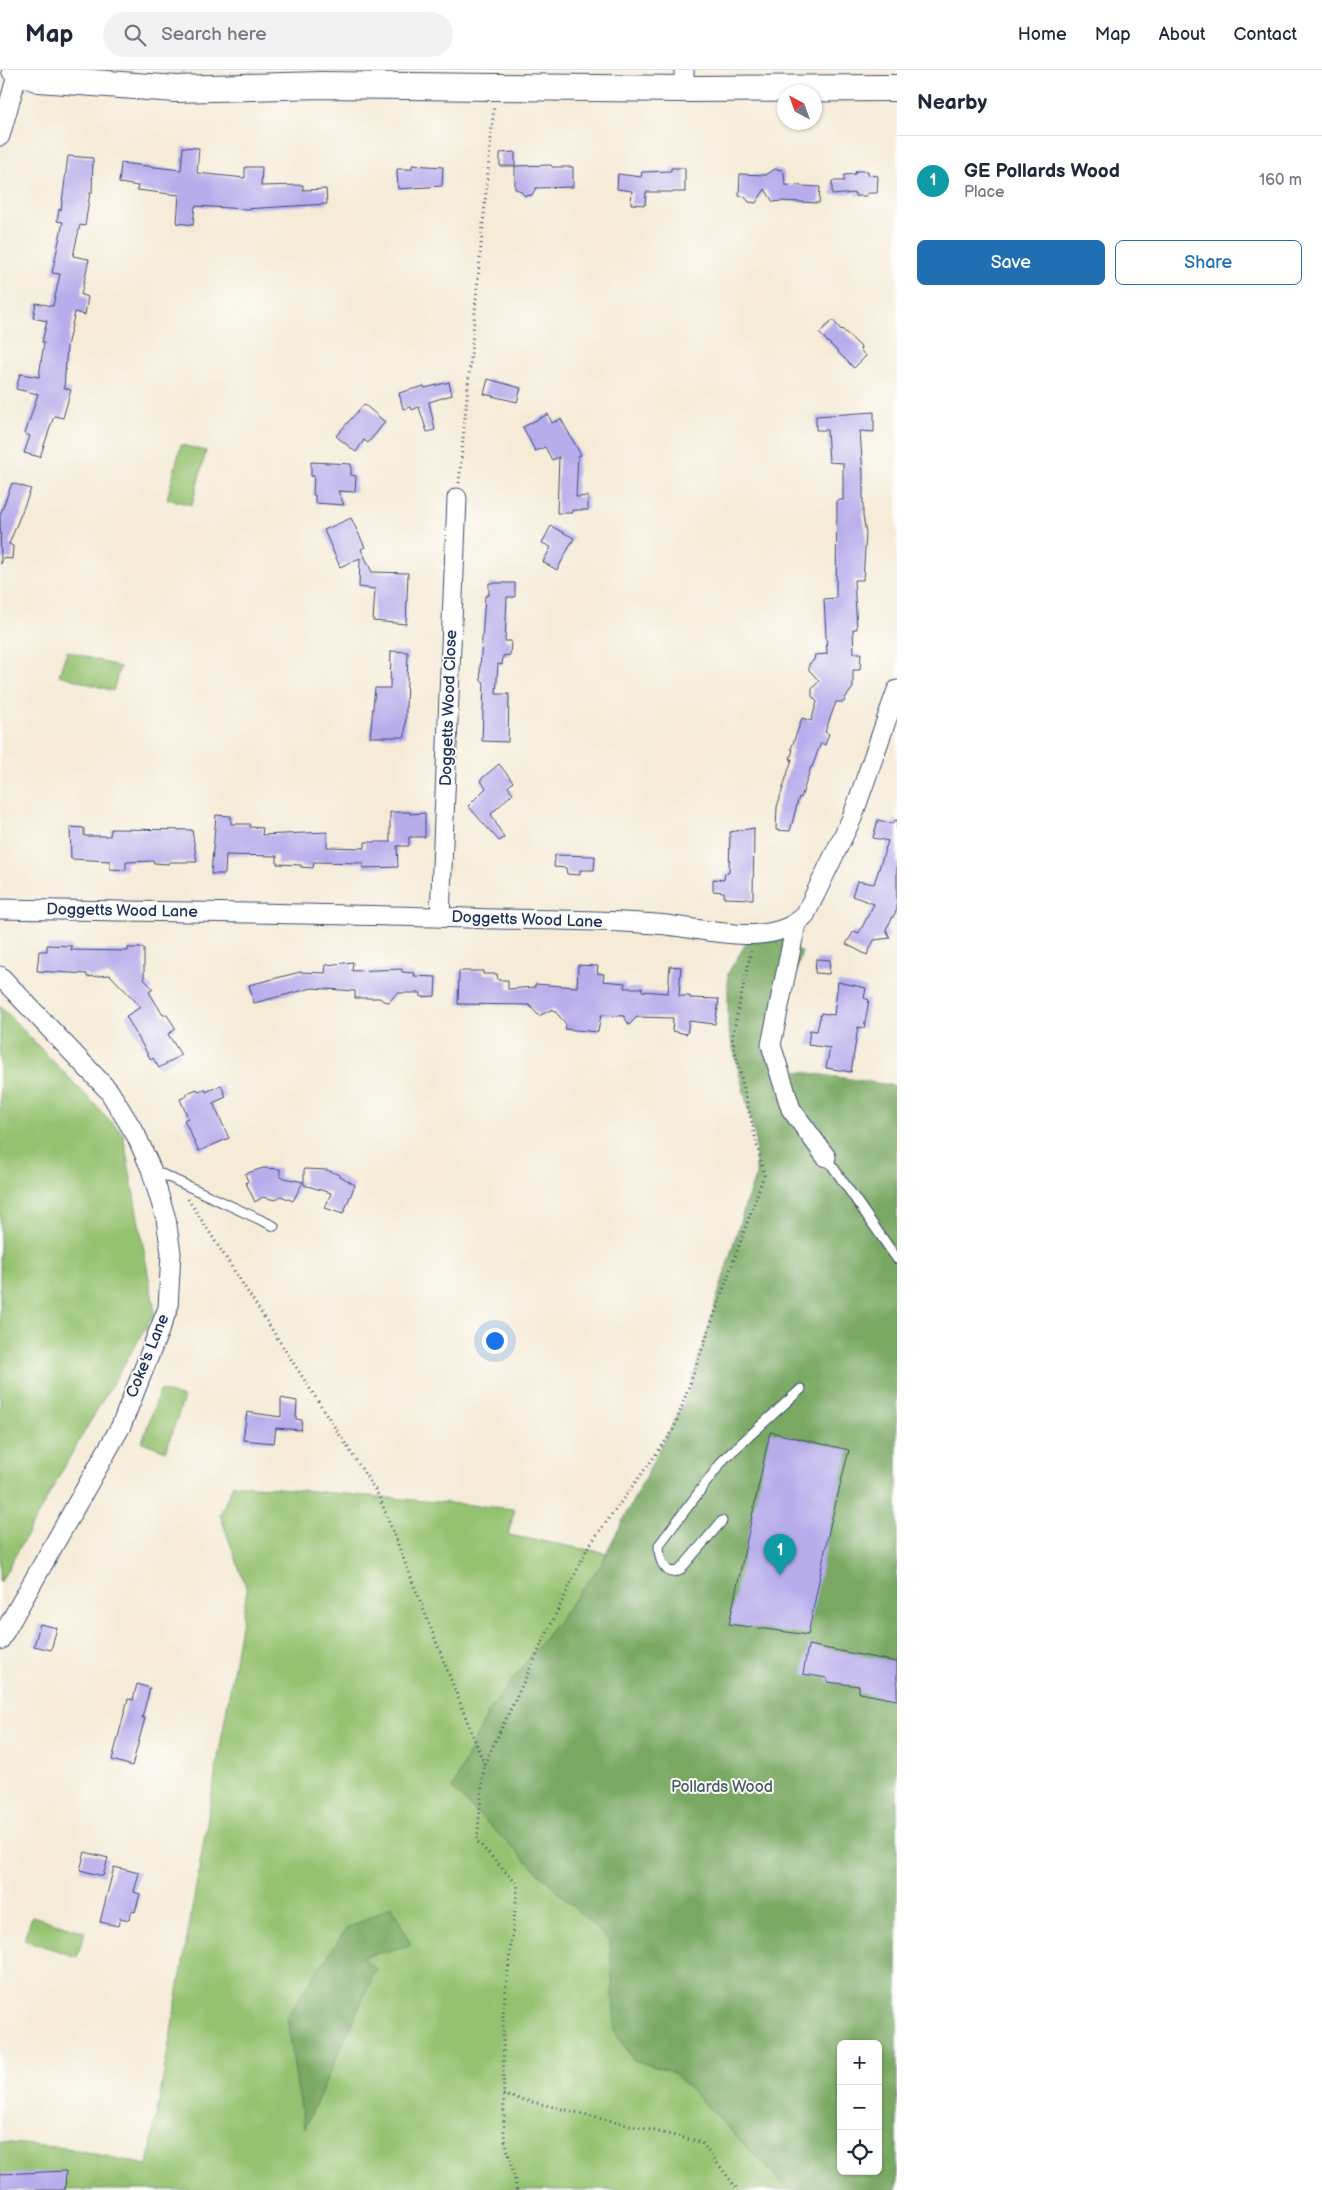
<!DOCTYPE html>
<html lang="en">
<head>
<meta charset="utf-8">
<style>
  :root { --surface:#fff; --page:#f2f2f3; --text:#1f2937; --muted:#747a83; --line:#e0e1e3; --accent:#1f6fb2 }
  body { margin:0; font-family:"Balsamiq Sans",sans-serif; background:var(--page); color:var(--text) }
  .controls { position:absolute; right:15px; bottom:15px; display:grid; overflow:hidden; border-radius:8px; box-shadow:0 1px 4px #0004 }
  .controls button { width:45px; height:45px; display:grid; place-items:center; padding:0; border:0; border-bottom:1px solid var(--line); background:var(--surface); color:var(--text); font:25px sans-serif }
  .compass { position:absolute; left:777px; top:15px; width:45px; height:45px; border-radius:50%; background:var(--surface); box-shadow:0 1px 4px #0004; rotate:319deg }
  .you { position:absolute; left:494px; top:1270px; width:18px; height:18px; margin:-12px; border:4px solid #fff; border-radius:50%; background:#1a73e8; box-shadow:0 0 0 8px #1a73e833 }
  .badge { display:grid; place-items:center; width:32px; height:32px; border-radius:50%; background:var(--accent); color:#fff; font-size:16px; font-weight:700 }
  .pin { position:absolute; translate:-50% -41px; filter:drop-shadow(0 1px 2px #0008) }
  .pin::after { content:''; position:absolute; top:26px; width:18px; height:15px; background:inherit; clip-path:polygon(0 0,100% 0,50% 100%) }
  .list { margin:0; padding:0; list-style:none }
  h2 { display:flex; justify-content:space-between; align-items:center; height:65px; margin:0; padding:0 20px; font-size:21px }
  h2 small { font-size:16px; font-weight:400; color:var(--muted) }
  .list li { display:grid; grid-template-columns:32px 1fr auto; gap:15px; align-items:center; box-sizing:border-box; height:90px; padding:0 20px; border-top:1px solid var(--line) }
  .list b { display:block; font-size:19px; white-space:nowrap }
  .list p { margin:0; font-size:16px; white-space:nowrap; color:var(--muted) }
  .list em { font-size:16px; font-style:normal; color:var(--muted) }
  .actions { display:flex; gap:10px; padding:15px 20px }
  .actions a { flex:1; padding:11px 0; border:1px solid var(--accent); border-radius:8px; text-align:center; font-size:18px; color:var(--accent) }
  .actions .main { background:var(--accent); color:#fff }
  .icon { flex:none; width:28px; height:28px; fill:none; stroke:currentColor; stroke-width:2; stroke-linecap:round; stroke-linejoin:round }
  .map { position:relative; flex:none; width:897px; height:2120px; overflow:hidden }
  header { display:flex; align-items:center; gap:30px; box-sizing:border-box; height:70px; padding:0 25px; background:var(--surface); border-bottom:1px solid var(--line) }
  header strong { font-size:24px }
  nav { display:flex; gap:28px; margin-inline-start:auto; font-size:18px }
  .search { width:350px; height:45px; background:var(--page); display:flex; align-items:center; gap:12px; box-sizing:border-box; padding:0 18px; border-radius:28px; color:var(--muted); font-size:19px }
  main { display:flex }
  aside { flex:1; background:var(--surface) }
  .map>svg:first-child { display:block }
  .green { fill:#95c270; stroke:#587867 }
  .forest { fill:#78a862; stroke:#4a6c60; fill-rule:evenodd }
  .building { fill:#b7acec }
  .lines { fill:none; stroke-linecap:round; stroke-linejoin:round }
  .service-casing { stroke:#3c4b70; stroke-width:11 }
  .minor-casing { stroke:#3c4b70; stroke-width:21 }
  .secondary-casing { stroke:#3c4b70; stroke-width:28 }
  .path { stroke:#3c4b70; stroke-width:3; stroke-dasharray:1 4; stroke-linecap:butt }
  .service { stroke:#fff; stroke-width:9 }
  .minor { stroke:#fff; stroke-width:19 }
  .secondary { stroke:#fff; stroke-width:26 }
  .labels { text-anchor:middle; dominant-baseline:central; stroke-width:4; stroke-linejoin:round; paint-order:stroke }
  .street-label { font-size:16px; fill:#1b2f5e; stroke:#fdfcf7 }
  .park-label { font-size:16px; fill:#405b63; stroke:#fdfcf7 }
</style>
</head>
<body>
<header>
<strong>Map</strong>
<div class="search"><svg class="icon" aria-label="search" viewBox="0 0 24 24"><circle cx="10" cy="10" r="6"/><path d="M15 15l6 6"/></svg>Search here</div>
<nav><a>Home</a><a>Map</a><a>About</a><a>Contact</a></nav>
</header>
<main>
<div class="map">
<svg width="897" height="2120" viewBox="0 0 897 2120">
  <rect width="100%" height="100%" fill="#fdfcf7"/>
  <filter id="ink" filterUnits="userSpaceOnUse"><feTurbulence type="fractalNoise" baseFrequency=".02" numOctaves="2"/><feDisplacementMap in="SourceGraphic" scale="10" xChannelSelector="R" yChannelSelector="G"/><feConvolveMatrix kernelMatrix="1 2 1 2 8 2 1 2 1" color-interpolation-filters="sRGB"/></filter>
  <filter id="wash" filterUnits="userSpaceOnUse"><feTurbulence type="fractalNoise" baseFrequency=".0096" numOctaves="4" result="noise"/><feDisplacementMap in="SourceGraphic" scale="20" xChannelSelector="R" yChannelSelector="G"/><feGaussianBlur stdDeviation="1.12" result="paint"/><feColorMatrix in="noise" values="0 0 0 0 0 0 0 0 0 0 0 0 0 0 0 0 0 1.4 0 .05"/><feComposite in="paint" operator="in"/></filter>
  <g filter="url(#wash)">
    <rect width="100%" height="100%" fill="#f5ebd7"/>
    <path class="green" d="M181 375 206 381 192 435 167 429Z
      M67 581 120 597 113 621 59 605Z
      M0 936 123 1064 155 1242 77 1374 0 1513Z
      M160 1320 184 1328 166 1381 142 1372Z
      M233 1414 515 1439 508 1465 606 1483 549 1690 841 2101H878L897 2120H0V2072L67 2078 148 2095 247 1520 220 1445Z
      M32 1846 85 1862 77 1887 24 1870Z"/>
    <path class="forest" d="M748 870H782L802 882 782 949 783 999 897 1016V2120H789L674 2003 633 1990 615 1961 610 1872 452 1719 488 1642 603 1492 606 1483 688 1324 746 1132 756 1105 755 1066 728 958V903ZM841 1974H878V2101H841Z
      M392 1836 411 1875 362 1887 376 1899 305 2058 297 2017 287 1946 346 1859Z"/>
    <g id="blocks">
      <path class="building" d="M183 77 199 78 197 103 245 108V97H262L261 116 303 115V120L326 119 327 134 245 139 195 136 193 155 177 153 179 125 137 120 138 116 119 113 121 93 181 100Z
        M515 82V96H500V83Z
        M68 86 93 88 92 123H90L85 156 80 155 73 186 89 189 81 225 88 227 85 245 75 242 67 276 64 318 71 320 63 348 54 346 40 387 24 383 30 366 25 364 38 324 16 319 20 304 39 307 44 272H42L47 251 33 248 36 233 53 236 60 204 52 203 63 152 57 151 59 139 61 140Z
        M412 95 443 97 442 116 398 119 397 99H412Z
        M551 95 552 97H573V117L536 118 532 125 525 126 519 120 515 119V96Z
        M671 98H685V122H646L645 135 631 134 632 121 617 119 618 104 641 107 642 102 671 101Z
        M775 99 782 100 784 103 785 115 820 117 819 133 781 131 773 132 765 119 756 133 749 132 745 127 739 126 740 104 766 105Z
        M856 101H868V105L878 106 877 123H867V126H855V123L832 125V111H844V105L855 104Z
        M833 250 841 260 842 259 861 277 860 280 866 286 854 298 819 263Z
        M488 309 521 318 517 332 484 324Z
        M449 312 452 325 429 332 435 360 427 362 419 337 412 340 411 337 403 339 399 323 424 316 425 318Z
        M364 334 385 352 368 373 364 370 356 382 336 366Z
        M874 342V362L860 361 863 405V446L866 463 863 510H854L857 559H853L854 583H861L860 600H853V618L845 628 844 632H836L825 662 829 664 825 675 821 673 812 697H811L801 728 799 727 790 761 776 760 777 737 792 689H790L793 680 791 679 802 648 811 651 817 632 812 626V619L819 611 809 600V594L814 590 815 585 827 584 824 529 836 528 837 430H843V393L829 392 827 360H816V346Z
        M548 344 552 353 561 349 581 385 578 386 576 427 588 426V440H572V443H557L559 387 552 390 545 377 535 381 523 357Z
        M311 392 351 394V405L356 406 355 422 338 421 344 435 315 433V425H313L314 406H311Z
        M12 413 31 419 9 474 13 476 12 489 3 488 1 494 0 445Z
        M351 448 365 477 361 479 372 502 408 503 406 554 373 551 375 519 359 517 360 488 340 497 324 460Z
        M551 456 574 468 557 500 543 492 551 477 542 473Z
        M489 513H515V527H507L505 571H511L510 585 503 586 502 595 498 594 496 624H509L508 672 482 671 484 612 481 611 480 598 485 526 489 525Z
        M391 581 408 582 405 667H370L375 618H390Z
        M499 694 513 712 508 717 513 723 491 744 504 768 499 771 468 736 486 718 480 710Z
        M390 742H410V744L425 743V767H409V776H397L398 797 363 798V793L314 792 313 798 301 797V795L277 794V786L226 785 225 804H211L216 745 231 746V754H250V757L263 758 262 765 327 762V777L365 778V772H390Z
        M878 750 893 754 895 750H897V840L886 859 890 868 874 870 867 885 846 874 854 861 859 863 874 834 852 826 857 811 874 814 888 771 873 768Z
        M70 757 84 758V766H110L111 759 192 760 197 792H169V794L153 793 154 791 126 792V800L110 799V791L71 789Z
        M754 758 753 829 724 828V822L713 821V809L724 810 725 803 729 802 730 762Z
        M555 785 595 786 594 800H580V805L567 804 566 798 554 797Z
        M47 875 72 876 71 880 128 881V878H144V909L153 919 149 922 163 945H167L176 959 168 964 181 985 159 998 153 988 151 990 126 946 141 937 110 905 87 907V904L37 901 39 881H47Z
        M816 889 830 890 829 904 815 903Z
        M353 892 352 901 402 899V902L415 903 414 906 436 907 435 926 421 927V923H397L389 932 383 931 380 928H355V921L312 918 254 933 249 915 300 902 325 903 326 895Z
        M578 895 598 896 597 903 604 904 603 911 625 913V918H642V921L668 923 670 896 681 897 679 926H690V928L719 929 715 954 689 951 687 964 672 961 673 948 637 947 629 955 624 946 601 945 598 962 565 959 566 954 553 939 539 946 529 935 458 934 459 901H483V904H497L498 910H508V919L535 917V914L577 917Z
        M838 912 866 918 864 928 869 930 864 958 858 957 851 1002 826 998 830 978 808 975 810 960 817 961 821 943 834 945Z
        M221 1015 226 1027 213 1033 229 1068 199 1081 184 1050 188 1048 180 1029 187 1026V1023L197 1019 198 1021 205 1019 206 1022Z
        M263 1098 280 1099V1107L303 1112 293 1131 281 1126 275 1130 263 1127 255 1132 246 1113 248 1111 245 1104Z
        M304 1099 327 1100 337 1104 355 1115 343 1144 325 1138 331 1123 304 1115Z
        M281 1328 297 1331 296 1349 302 1350 301 1360 276 1358 274 1373 243 1370 247 1342 281 1347Z
        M770 1362 849 1380 830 1456 808 1565 729 1554Z
        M40 1554 57 1558 51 1580 34 1576Z
        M808 1575 897 1592V1630L859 1623V1616L827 1612V1608L803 1604Z
        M137 1614 150 1618 142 1648H145L132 1696 112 1690 128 1629 133 1630Z
        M85 1782 108 1788 103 1806 80 1800Z
        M114 1797 139 1803 134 1822 140 1824 135 1842 132 1841 129 1850 120 1848 118 1856 100 1852Z
        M66 2101 65 2120H0V2104Z"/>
    </g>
  </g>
  <g filter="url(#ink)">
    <use href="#blocks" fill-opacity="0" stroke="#3c4b70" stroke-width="1"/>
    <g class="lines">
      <g class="service-casing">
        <path id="service" d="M826 1087 897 1189
          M151 1099 274 1156
          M722 1451 679 1501 670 1502C661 1495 659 1487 659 1475L724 1389 801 1319"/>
      </g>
      <g class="minor-casing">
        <path id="minor" d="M684 19V0
          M0 66 18 2
          M0 839C166 842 332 843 497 849 550 850 604 850 656 854 701 857 770 881 805 845L852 748 897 620
          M440 847 457 428
          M796 854 771 975 791 1039 826 1087
          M0 906 109 1021 136 1065 151 1099 166 1149 171 1183 168 1238 121 1356 0 1570"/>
      </g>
      <g class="secondary-casing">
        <path id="secondary" d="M15 0 39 9 176 19 321 15 684 19 897 18"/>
      </g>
      <path class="path" d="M459 413 494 36
        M188 1129 379 1426 484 1694
        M503 2025 701 2072 738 2120
        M517 2120 504 2065 503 1943 518 1815 477 1771 484 1695 588 1477 673 1361 764 1105 732 968 751 881"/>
      <use href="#service" class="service"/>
      <use href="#minor" class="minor"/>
      <use href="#secondary" class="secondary"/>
    </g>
  </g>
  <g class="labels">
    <g class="street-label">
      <text transform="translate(449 638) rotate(-88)">Doggetts Wood Close</text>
      <text transform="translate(122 841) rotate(1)">Doggetts Wood Lane</text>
      <text transform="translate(527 850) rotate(2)">Doggetts Wood Lane</text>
      <text transform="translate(148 1286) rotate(-68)">Coke's Lane</text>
    </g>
    <g class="park-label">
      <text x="722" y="1717">Pollards Wood</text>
    </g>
  </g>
</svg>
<div class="controls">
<button>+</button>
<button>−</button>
<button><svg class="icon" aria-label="locate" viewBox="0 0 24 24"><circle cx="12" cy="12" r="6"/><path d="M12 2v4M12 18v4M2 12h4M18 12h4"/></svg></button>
</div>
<svg class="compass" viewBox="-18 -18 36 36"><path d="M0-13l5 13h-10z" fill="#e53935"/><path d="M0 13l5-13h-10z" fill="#747a83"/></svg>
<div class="you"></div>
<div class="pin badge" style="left:780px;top:1505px;background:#0f9aa8">1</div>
</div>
<aside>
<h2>Nearby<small></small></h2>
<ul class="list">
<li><span class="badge" style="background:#0f9aa8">1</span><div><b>GE Pollards Wood</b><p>Place</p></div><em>160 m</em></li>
</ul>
<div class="actions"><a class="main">Save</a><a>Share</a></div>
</aside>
</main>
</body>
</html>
